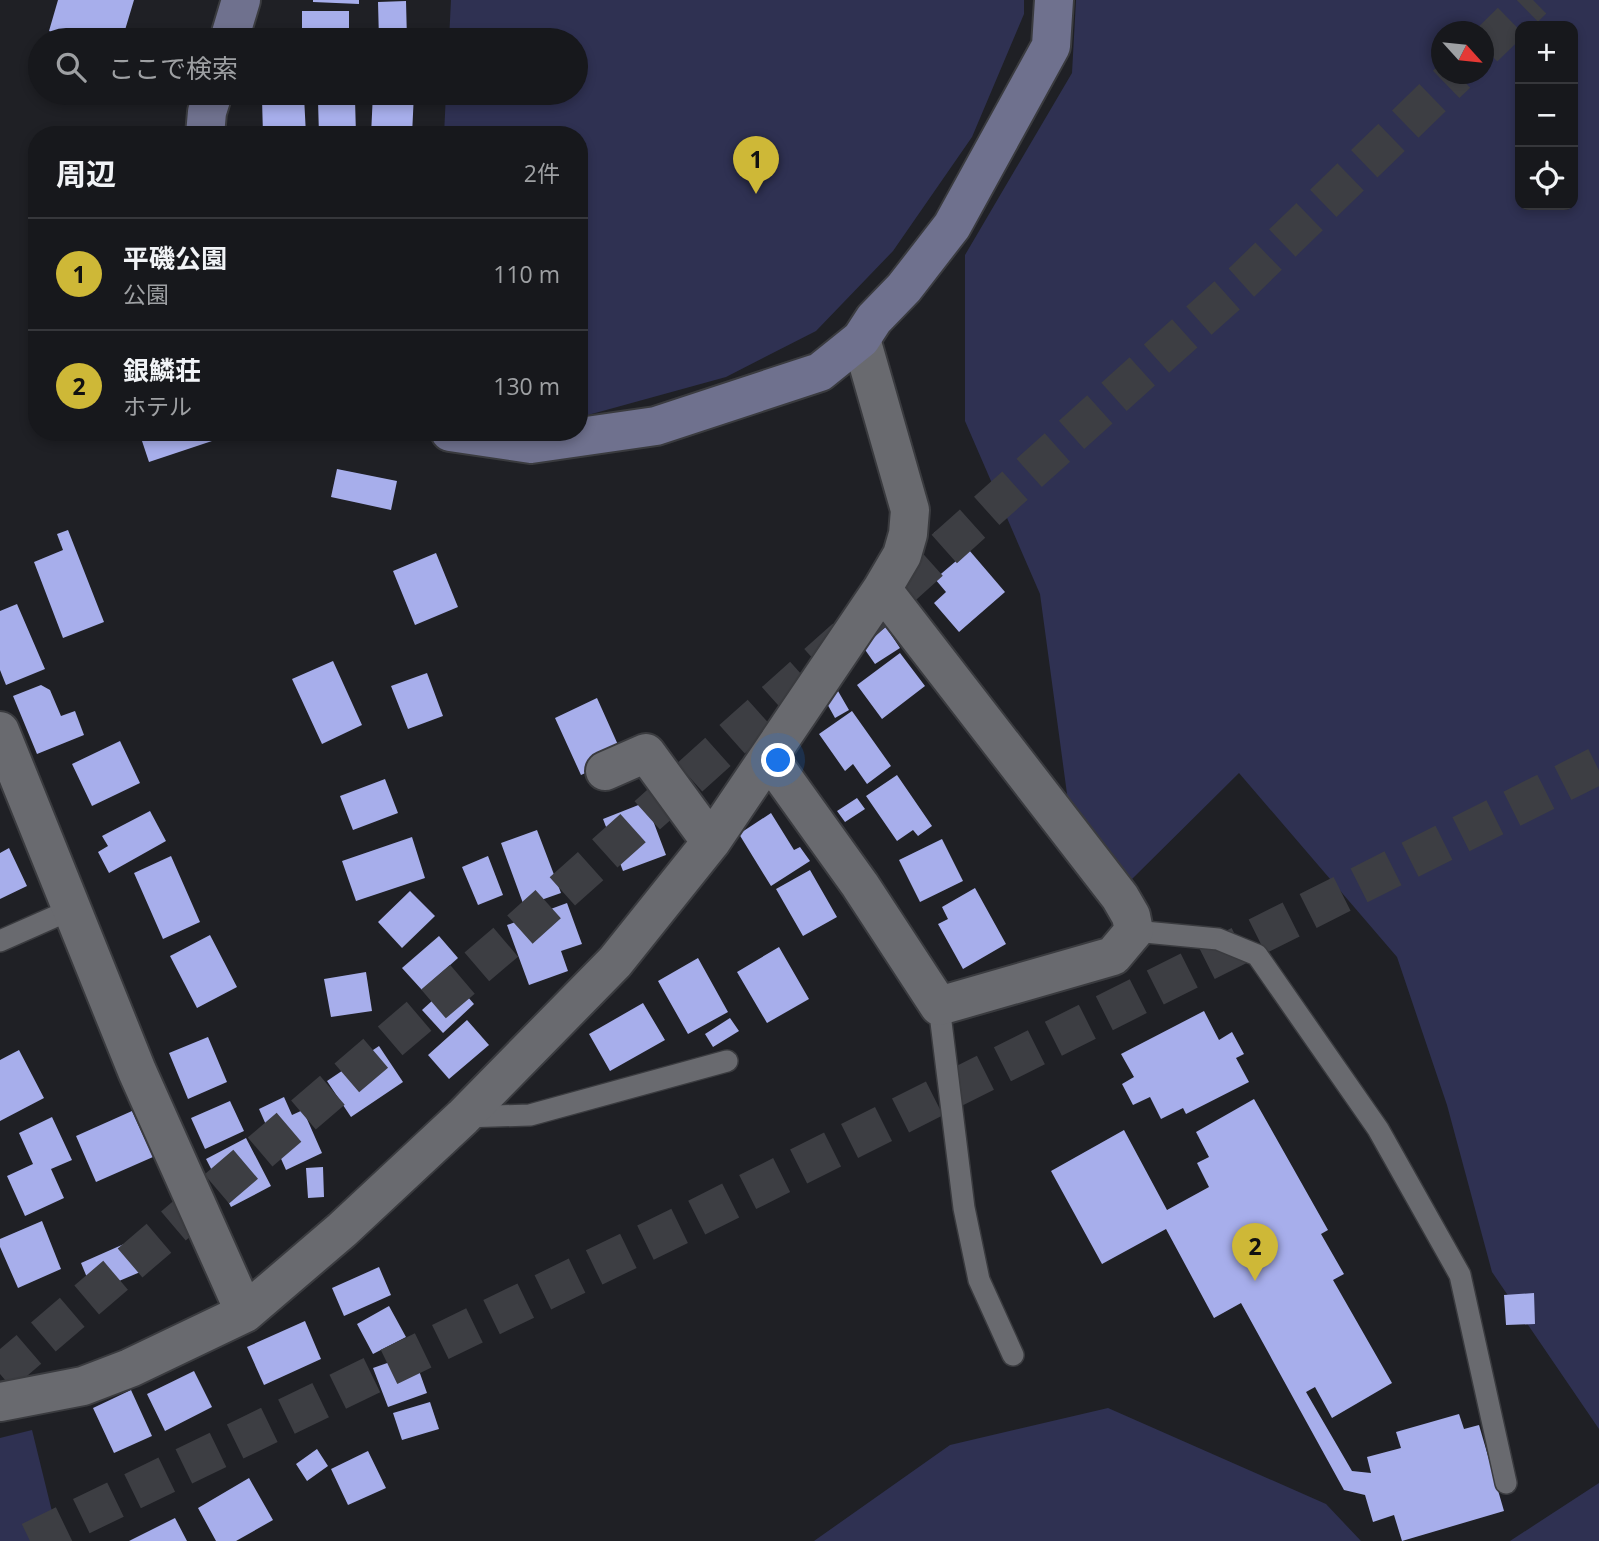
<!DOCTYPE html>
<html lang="ja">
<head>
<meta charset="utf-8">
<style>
  :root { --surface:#17181c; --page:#242529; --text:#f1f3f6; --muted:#9ea0a3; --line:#36373b; --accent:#ceb837 }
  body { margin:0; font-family:"Open Sans","Noto Sans JP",sans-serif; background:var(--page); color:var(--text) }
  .controls { position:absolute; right:21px; top:21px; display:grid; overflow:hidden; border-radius:14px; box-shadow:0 4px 10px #0003 }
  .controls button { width:63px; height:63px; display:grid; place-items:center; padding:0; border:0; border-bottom:2px solid var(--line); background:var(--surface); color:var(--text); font:35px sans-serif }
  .compass { position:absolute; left:1431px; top:21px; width:63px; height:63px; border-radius:50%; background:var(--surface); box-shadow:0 4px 10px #0003; rotate:117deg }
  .you { position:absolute; left:779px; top:761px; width:24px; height:24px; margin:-18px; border:5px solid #fff; border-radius:50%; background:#1a73e8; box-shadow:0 0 0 10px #1a73e833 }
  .badge { display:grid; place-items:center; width:46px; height:46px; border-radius:50%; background:var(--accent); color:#111; font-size:23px; font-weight:700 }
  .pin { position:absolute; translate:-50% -58px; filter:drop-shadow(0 2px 4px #0008) }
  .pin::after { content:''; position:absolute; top:37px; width:24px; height:21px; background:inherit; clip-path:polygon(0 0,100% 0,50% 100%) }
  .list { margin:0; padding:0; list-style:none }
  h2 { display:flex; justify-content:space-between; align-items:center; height:91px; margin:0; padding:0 28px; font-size:30px }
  h2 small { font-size:23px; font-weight:400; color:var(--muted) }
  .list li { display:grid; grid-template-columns:46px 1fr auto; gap:21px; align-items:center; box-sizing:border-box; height:112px; padding:0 28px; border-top:2px solid var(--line) }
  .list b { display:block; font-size:26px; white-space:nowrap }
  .list p { margin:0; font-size:23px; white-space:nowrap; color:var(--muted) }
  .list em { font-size:23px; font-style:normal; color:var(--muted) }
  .icon { flex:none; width:38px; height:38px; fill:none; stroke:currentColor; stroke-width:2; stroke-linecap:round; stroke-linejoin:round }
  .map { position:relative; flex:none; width:1599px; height:1541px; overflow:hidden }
  .search { position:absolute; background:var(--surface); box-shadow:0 4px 10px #0003; left:28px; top:28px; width:560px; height:77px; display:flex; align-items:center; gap:18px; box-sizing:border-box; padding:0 24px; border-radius:38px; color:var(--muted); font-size:26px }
  .panel { position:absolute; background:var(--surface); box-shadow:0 4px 10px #0003; left:28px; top:126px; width:560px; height:315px; border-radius:28px }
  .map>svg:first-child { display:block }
  .green { fill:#2f3152; fill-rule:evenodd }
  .building { fill:#a7aeeb }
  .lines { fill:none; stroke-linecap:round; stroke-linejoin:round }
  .highway-tunnel { stroke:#3d3e43; stroke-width:38; stroke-dasharray:38 19; stroke-linecap:butt }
  .lane-casing { stroke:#3a3b3f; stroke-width:24 }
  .street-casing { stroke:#3a3b3f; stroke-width:42 }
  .secondary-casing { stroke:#3a3b3f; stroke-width:42 }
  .lane { stroke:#696a6f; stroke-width:21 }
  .street { stroke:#696a6f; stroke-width:38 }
  .secondary { stroke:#6f718e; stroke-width:38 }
</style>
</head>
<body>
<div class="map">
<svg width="1599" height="1541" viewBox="0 0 1599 1541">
  <rect width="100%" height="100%" fill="#1f2025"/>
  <path class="green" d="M451 0H1024V14L972 137 893 251 816 331 726 377 588 415H579V135H444L446 93H576V40H449Z
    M1076 0H1599V1429L1492 1272 1447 1105 1397 957 1239 773 1131 880 1070 816 1040 594 965 421V255L1072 73ZM1520 26H1573V205H1520ZM1442 32H1484V74H1442Z
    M1108 1408 1326 1504 1361 1541H814L950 1445Z
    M32 1430 58 1536 37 1541H0V1438Z
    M1599 1483V1541H1510Z"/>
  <path class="building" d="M58 0H134L122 40H79L49 31Z
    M313 0H359V4L313 2Z
    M406 1 407 40H379L378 2Z
    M302 11H349V40H302Z
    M373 93H414L412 135H371Z
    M304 96 306 135H263L262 99Z
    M355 99 356 135H319L318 101Z
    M139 432H219L221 438 149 462Z
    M337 469 397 481 391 510 331 497Z
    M949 522 964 542 949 553 934 533Z
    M68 530 104 622 63 638 34 562 63 550 57 534Z
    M969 550 1005 592 959 632 934 603 946 592 935 579Z
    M436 553 458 607 415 625 393 571Z
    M17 604 45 669 6 685 0 670V611Z
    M886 627 900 648 875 664 861 644Z
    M900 653 925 686 882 719 857 685Z
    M333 661 362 725 322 744 292 679Z
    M427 673 443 716 408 729 391 686Z
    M41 685 50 690 61 716 75 711 84 735 37 754 13 696Z
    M838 691 849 710 835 718 825 700Z
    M597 698 623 756 581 775 555 718Z
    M852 711 891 766 867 784 853 764 845 771 819 734Z
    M120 741 140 783 92 806 72 764Z
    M897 775 932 826 918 836 913 830 897 841 866 796Z
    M385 779 398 813 353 830 340 796Z
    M857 798 865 809 845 822 837 811Z
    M646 802 666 855 623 871 603 819Z
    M150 811 166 841 109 873 98 852 108 846 102 836Z
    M771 813 794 850 800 847 810 861 771 886 739 834Z
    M537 830 561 893 524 906 501 843Z
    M412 837 425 878 356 901 342 861Z
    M942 839 963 881 920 902 899 860Z
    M9 848 27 886 0 899V853Z
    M171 856 200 922 163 939 134 873Z
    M488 856 503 895 478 905 462 867Z
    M810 870 837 917 803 936 776 889Z
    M975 888 1006 944 963 969 938 924 948 919 942 907Z
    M410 891 435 916 402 948 378 922Z
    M567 903 582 944 561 951 568 971 529 985 507 925Z
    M210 935 237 987 197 1008 170 956Z
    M439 936 458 958 422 990 402 968Z
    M779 947 809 999 767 1023 737 972Z
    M698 958 728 1012 688 1034 658 981Z
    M366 972 372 1011 331 1017 324 979Z
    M454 981 474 1004 443 1033 422 1010Z
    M643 1003 665 1040 610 1071 589 1034Z
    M1204 1011 1219 1040 1232 1032 1244 1054 1236 1058 1249 1082 1186 1114 1183 1108 1161 1119 1150 1097 1133 1105 1122 1084 1134 1077 1121 1054Z
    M730 1018 739 1031 713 1047 705 1034Z
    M467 1020 489 1045 449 1079 428 1055Z
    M208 1037 227 1082 188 1099 169 1053Z
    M379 1046 403 1082 351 1117 327 1081Z
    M19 1050 44 1098 0 1121V1060Z
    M284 1097 292 1115 303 1110 322 1153 286 1170 259 1109Z
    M1254 1099 1328 1230 1321 1234 1344 1274 1333 1280 1392 1383 1332 1418 1315 1387 1306 1392 1352 1471 1371 1473 1367 1457 1401 1448 1396 1432 1459 1414 1464 1429 1479 1425 1504 1511 1402 1541 1394 1515 1373 1522 1365 1495 1344 1490 1241 1303 1214 1318 1166 1229 1102 1264 1051 1171 1124 1130 1167 1210 1209 1187 1197 1163 1209 1157 1196 1132Z
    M230 1101 244 1131 205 1149 191 1118Z
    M132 1111 153 1157 96 1182 76 1136Z
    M52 1117 72 1160 51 1169 64 1198 25 1216 7 1176 33 1164 19 1133Z
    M246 1138 271 1186 231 1207 206 1159Z
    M323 1167 324 1197 308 1198 306 1168Z
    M42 1221 61 1269 18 1288 0 1247V1239Z
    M133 1240 145 1270 93 1292 81 1263Z
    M379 1267 391 1295 344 1316 332 1288Z
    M1534 1293 1535 1324 1506 1325 1504 1295Z
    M389 1306 406 1337 373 1354 357 1324Z
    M305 1321 321 1359 264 1385 247 1347Z
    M413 1354 427 1393 388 1407 373 1368Z
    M194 1371 212 1407 165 1431 147 1394Z
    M131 1390 152 1436 114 1453 93 1408Z
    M430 1402 439 1429 402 1440 393 1413Z
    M317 1449 328 1466 307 1481 296 1464Z
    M368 1451 386 1488 348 1505 331 1469Z
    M249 1478 273 1520 236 1541H216L198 1508Z
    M175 1518 187 1541H129Z"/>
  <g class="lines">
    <path class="highway-tunnel" d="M1484 48 1533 0
      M0 1374 506 942 1242 282 1457 74
      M30 1541 694 1219 1599 765"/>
    <g class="lane-casing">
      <path id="lane" d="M1134 931 1218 939 1257 955 1378 1129 1460 1275 1506 1483
        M0 941 70 910
        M939 1006 964 1208 979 1280 1013 1355
        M463 1117 530 1115 727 1061"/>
    </g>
    <g class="street-casing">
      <path id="street" d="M0 731 137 1071 245 1313
        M769 758 860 885 939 1006 1113 956 1134 931 1131 916 1120 897 882 589
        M605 771 646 753 711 842
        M0 1402 83 1386 130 1368 245 1313 342 1230 463 1117 615 962 711 842 882 589 902 555 908 534 910 510 861 339"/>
    </g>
    <g class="secondary-casing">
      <path id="secondary" d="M229 40 241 0
        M205 135 207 112 213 93
        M450 432 531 444 656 426 820 372 861 339 874 319 904 288 952 226 1051 46 1054 0"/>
    </g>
    <use href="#lane" class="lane"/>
    <use href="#street" class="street"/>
    <use href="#secondary" class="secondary"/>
  </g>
</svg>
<div class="controls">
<button>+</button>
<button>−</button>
<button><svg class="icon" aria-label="locate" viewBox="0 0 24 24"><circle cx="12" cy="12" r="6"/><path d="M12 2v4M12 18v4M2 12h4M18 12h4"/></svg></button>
</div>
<svg class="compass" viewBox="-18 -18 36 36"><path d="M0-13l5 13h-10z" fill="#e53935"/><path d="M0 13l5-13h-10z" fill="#9ea0a3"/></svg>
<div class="you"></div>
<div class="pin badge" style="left:756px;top:194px">1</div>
<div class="pin badge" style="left:1255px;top:1281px">2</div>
<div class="search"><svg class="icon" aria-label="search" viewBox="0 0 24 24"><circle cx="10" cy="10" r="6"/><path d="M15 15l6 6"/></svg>ここで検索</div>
<section class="panel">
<h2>周辺<small>2件</small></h2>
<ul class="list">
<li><span class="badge">1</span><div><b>平磯公園</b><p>公園</p></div><em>110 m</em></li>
<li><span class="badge">2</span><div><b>銀鱗荘</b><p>ホテル</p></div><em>130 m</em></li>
</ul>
</section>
</div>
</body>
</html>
